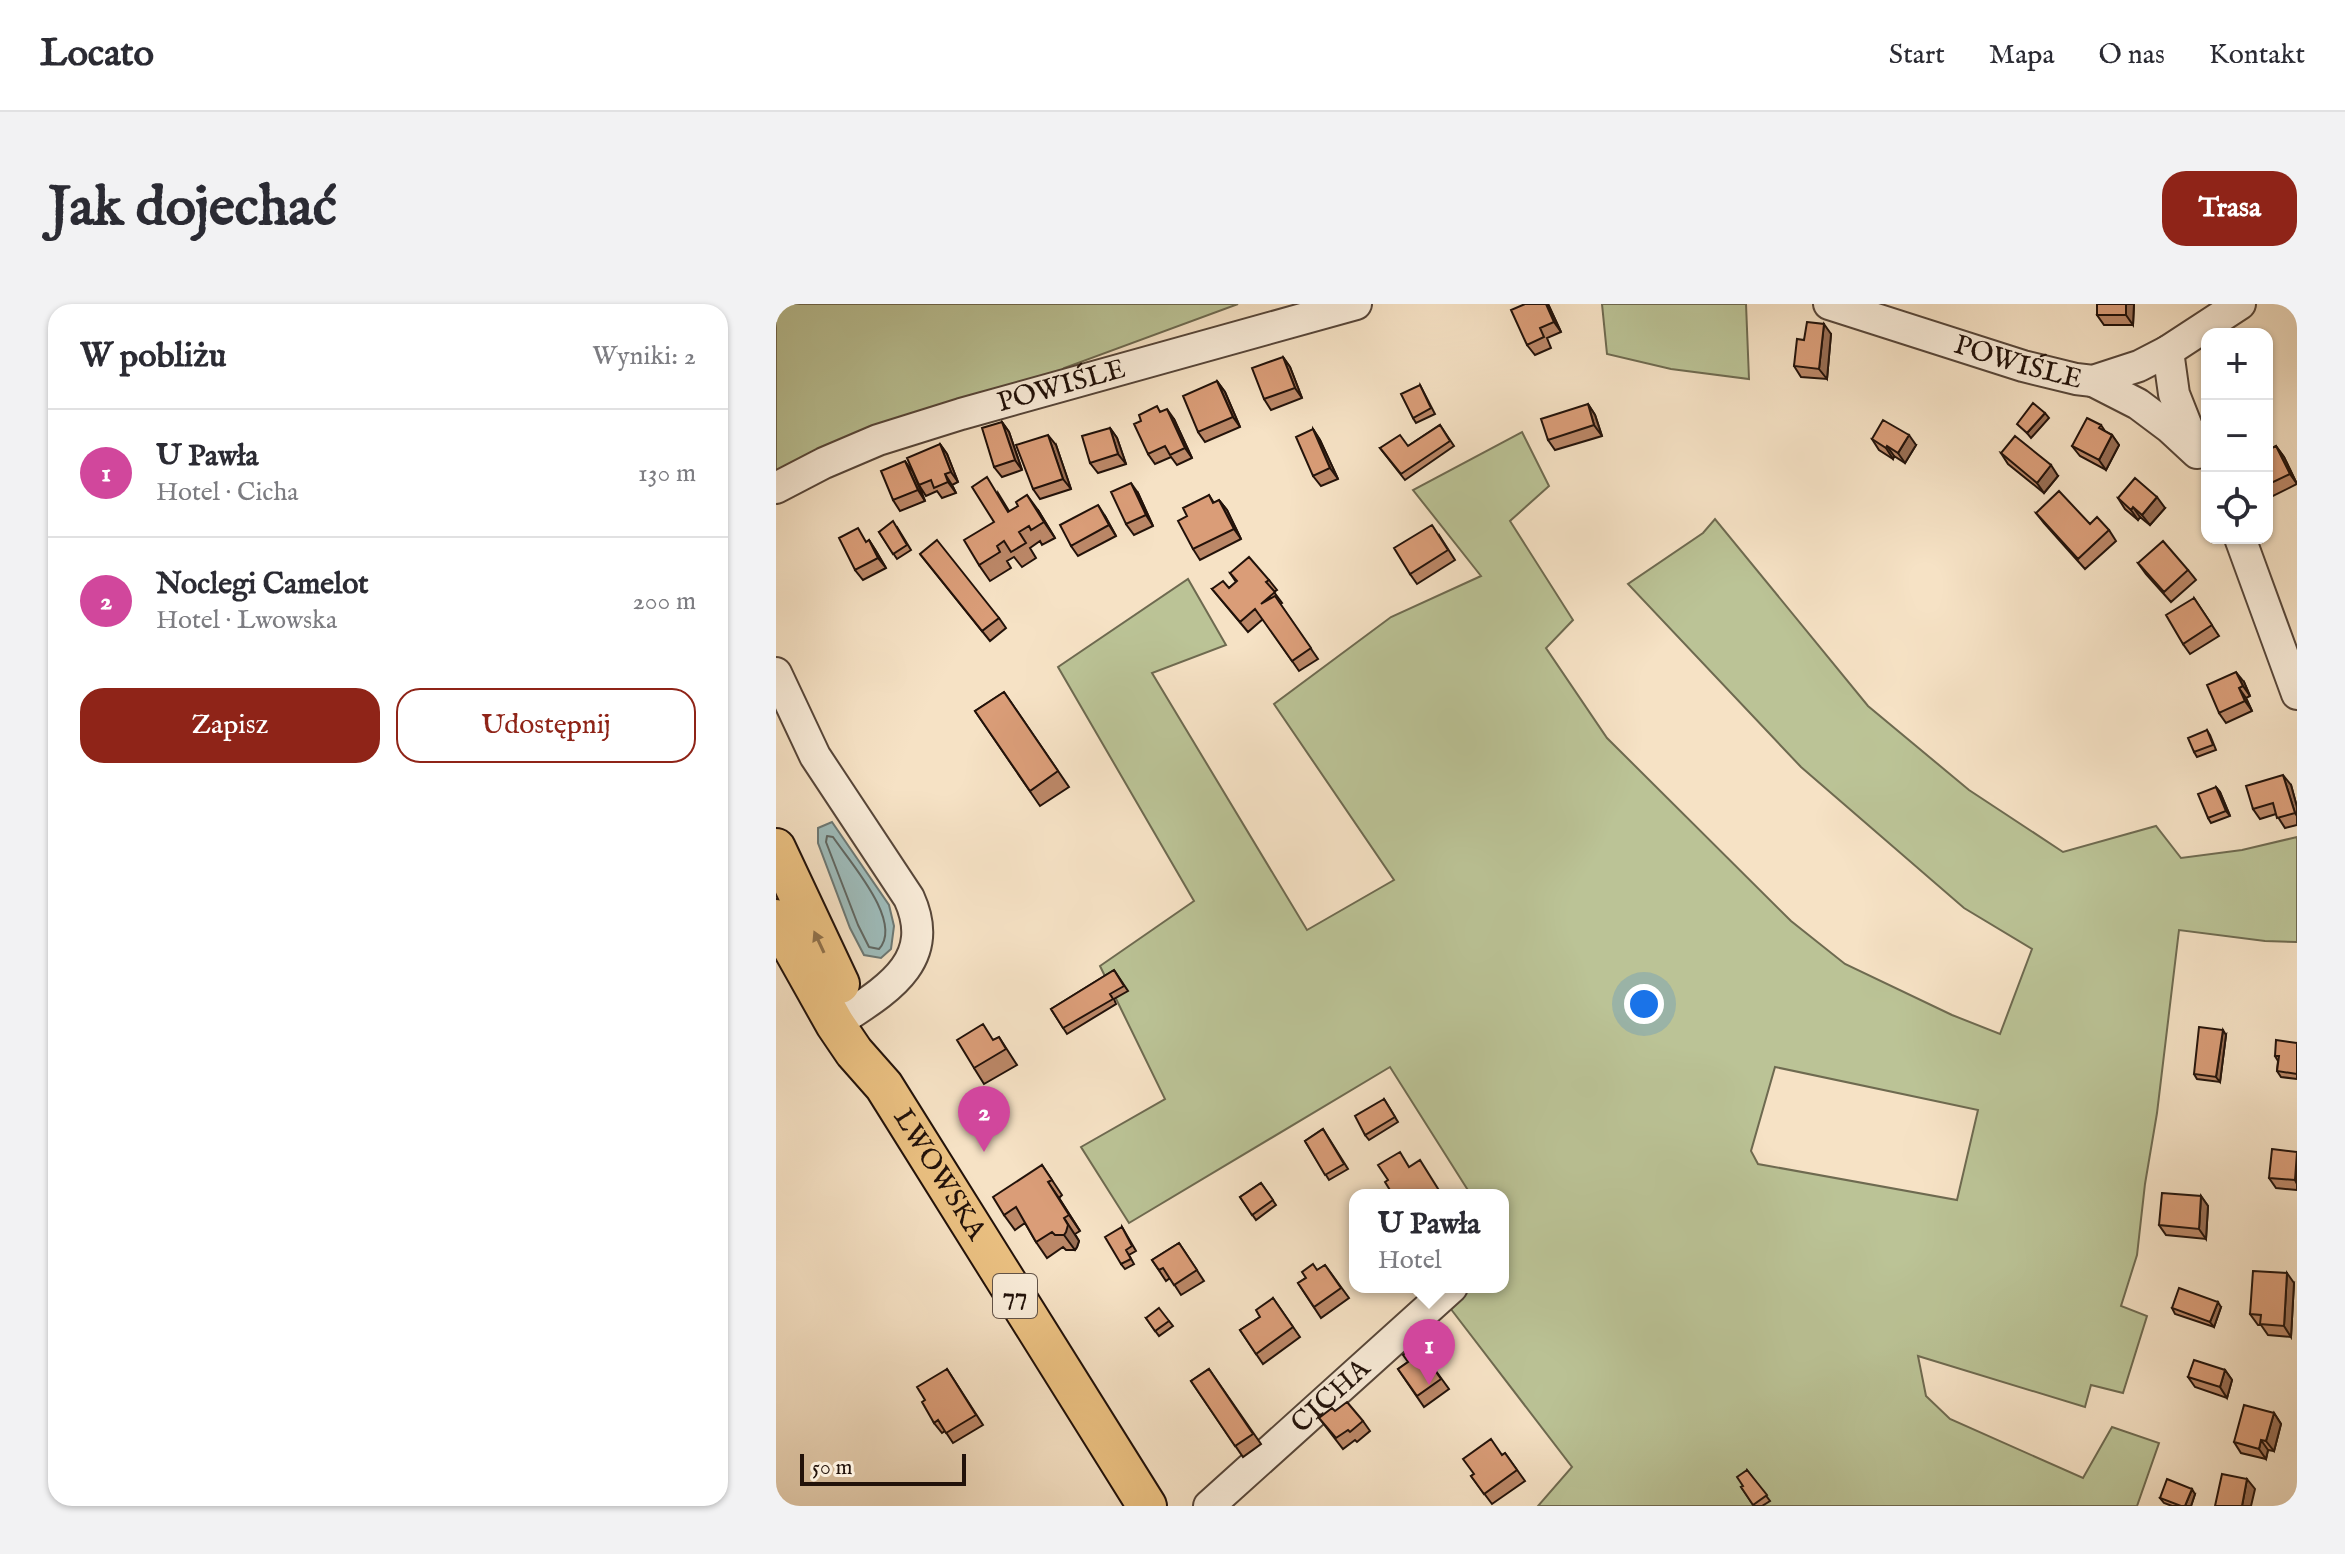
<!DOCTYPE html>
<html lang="pl">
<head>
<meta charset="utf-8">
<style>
  :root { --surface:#fff; --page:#f2f2f3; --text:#2b2b33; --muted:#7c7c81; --line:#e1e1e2; --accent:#8f2418 }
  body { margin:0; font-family:"IM FELL English",serif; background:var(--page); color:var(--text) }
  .controls { position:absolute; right:24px; top:24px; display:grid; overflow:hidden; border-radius:16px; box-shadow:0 2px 6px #0004 }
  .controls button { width:72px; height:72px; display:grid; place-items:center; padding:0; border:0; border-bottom:2px solid var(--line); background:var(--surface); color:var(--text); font:40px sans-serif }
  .scale { position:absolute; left:24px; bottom:20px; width:166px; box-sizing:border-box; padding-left:8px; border:4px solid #22120a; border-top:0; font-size:22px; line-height:28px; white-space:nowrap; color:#22120a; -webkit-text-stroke:6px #f9ecd9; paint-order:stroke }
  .you { position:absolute; left:868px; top:700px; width:28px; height:28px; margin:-20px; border:6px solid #fff; border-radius:50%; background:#1a73e8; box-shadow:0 0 0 12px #1a73e833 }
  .badge { display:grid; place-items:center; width:52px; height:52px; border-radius:50%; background:var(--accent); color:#fff; font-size:26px; font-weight:700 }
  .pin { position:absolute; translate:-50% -66px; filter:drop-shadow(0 2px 4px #0008) }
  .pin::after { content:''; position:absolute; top:42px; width:28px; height:24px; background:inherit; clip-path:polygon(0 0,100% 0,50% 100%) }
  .popup { position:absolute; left:573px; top:885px; width:160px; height:104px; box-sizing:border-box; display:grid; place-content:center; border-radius:16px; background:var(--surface); filter:drop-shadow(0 2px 6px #0005); font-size:26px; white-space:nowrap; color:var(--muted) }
  .popup b { font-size:30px; color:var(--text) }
  .popup::after { content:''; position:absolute; left:50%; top:100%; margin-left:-16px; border:16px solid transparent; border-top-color:var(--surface) }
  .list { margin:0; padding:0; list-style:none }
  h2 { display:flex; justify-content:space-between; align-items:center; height:104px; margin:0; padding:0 32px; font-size:34px }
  h2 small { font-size:26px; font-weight:400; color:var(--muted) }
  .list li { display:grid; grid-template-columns:52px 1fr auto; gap:24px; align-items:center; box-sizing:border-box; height:128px; padding:0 32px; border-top:2px solid var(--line) }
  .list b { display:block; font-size:30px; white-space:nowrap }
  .list p { margin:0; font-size:26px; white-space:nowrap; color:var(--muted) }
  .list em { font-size:26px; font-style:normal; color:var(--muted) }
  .actions { display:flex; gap:16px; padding:24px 32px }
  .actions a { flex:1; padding:18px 0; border:2px solid var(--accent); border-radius:24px; text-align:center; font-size:28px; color:var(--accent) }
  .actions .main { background:var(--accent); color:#fff }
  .icon { flex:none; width:44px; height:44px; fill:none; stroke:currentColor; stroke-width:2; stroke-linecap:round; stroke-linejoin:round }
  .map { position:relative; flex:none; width:1521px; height:1202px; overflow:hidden; border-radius:24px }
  header { display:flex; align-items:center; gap:48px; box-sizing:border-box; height:112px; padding:0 40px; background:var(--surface); border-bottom:2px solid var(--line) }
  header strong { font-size:38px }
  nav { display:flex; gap:44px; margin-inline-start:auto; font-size:28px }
  .intro { display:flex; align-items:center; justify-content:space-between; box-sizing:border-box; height:192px; padding:0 48px }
  h1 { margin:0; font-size:56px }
  .button { padding:20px 36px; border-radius:24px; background:var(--accent); color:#fff; font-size:28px; font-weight:700 }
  main { display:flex; gap:48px; padding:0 48px }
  aside { flex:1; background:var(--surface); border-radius:24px; box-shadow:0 2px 6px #0004 }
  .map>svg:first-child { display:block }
  .green { fill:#bbc396; stroke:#6e6a50; stroke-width:2; fill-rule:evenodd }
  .water { fill:#9ebcbb; stroke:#6c7874; stroke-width:2 }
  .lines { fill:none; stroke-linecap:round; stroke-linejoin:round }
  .shore { stroke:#606762; stroke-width:2 }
  .minor-casing { stroke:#574639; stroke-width:34 }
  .major-casing { stroke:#22120a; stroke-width:42 }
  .minor { stroke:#f9ecd9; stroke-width:30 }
  .major { stroke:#ebc182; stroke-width:38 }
  .wall { fill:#bb8767; stroke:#22120a; stroke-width:2 }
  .shaded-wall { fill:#996e54; stroke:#22120a; stroke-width:2 }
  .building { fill:#da9d78; stroke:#22120a; stroke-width:2 }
  .oneway { fill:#91724c }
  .labels { text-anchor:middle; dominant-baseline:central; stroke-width:6; stroke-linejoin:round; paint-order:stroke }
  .shield { fill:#f9ecd9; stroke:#625348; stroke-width:2 }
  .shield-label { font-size:26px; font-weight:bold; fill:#22120a }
  .street-label { font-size:28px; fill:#22120a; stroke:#f9ecd9 }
</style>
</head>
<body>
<header>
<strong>Locato</strong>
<nav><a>Start</a><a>Mapa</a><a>O nas</a><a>Kontakt</a></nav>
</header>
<div class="intro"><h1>Jak dojechać</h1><a class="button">Trasa</a></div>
<main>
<aside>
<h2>W pobliżu<small>Wyniki: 2</small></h2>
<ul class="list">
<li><span class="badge" style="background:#d1479c">1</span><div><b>U Pawła</b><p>Hotel · Cicha</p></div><em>130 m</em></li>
<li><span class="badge" style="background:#d1479c">2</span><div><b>Noclegi Camelot</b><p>Hotel · Lwowska</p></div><em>200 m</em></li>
</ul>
<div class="actions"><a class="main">Zapisz</a><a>Udostępnij</a></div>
</aside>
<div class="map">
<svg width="1521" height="1202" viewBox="0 0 1521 1202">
  <rect width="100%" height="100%" fill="#f6e2c5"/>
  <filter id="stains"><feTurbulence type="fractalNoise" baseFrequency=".0025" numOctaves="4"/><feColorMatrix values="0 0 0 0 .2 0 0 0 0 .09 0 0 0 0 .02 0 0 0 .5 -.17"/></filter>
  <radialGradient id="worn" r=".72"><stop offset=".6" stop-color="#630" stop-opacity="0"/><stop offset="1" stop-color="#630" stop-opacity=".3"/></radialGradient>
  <path class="green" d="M0 0H462L288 64 282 70 0 171Z
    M826 0H970L973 75 895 65 831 50Z
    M746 128 773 182 734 217 797 316 770 344 831 434 1015 617 1069 660 1176 711 1224 730 1256 645 1188 604 1025 463 852 280 927 229 939 215 1092 402 1193 486 1287 548 1380 522 1405 554 1466 546 1521 533V638L1489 637 1403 626 1381 809 1369 880 1361 951 1345 1002 1371 1012 1347 1089 1315 1081 1309 1103 1142 1052 1150 1092 1174 1115 1307 1174 1336 1123 1383 1139 1361 1202H762L796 1163 671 1000 690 983H727V891H695L614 763 353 919 305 843 389 795 324 662 418 597 282 363 412 275 450 341 376 369 531 626 618 576 498 400 615 313 705 272 637 186ZM999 763 1202 806 1181 896 982 860 975 847Z"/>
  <path class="water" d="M56 518 113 601 118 622 115 645 105 654 88 651 74 624 42 539V524Z"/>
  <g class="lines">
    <path class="shore" d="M51 532 57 533C73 557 128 618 103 645L93 643 82 621 50 538Z"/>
    <g class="minor-casing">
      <g id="minor">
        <path id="s1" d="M1053 0 1247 62 1300 75 1317 77 1363 62 1392 47 1464 0"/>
        <path d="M1392 47 1398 90 1419 143"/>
        <path d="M1317 77 1362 100 1394 124 1421 149"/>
        <path id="s2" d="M0 184 48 159 102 136 185 110 580 0"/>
        <path d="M1464 234 1521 390"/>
        <path d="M0 369 39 452 133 594C163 660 105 689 59 720"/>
        <path id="s3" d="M433 1202 676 983"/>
      </g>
    </g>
    <g class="major-casing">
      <g id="major">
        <path d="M0 544 64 680"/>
        <path id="s4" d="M0 615 59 720 78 748 108 782 371 1202"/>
      </g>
    </g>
    <use href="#minor" class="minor"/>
    <use href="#major" class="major"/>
  </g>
  <path class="wall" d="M749 0H772L785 28 771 34 775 44 759 51 751 41Z
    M1358 0 1357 21H1328L1321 11Z
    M1055 30 1051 75 1025 73 1018 62 1028 36Z
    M507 53 514 63 526 94 495 106 488 95Z
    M441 77 449 88 464 123 429 138 422 128Z
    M644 81 659 110 640 119 637 114Z
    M812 100 819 111 826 132 779 146 772 136Z
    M385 108 398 115 416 154 401 161 395 153 379 160 372 150Z
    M226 118 233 128 246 166 226 173 218 163Z
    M664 121 678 142 629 176 604 144 632 142Z
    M1325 121 1329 127 1336 131 1343 141 1330 166 1304 152 1296 142Z
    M334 124 341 134 350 160 322 169 314 159Z
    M537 125 544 136 562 175 545 182 537 172Z
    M1096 135 1140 141 1129 159 1118 152 1117 155 1103 146Z
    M164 140 171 150 182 178 176 181 180 189 166 194 161 187 150 192 143 181Z
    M280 141 295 185 264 195 257 185Z
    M1500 142 1508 153 1521 180 1491 195V147Z
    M1225 149 1282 172 1268 189 1232 160Z
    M137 168 149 197 124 207 117 196Z
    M222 189 233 207 262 206 279 234 266 241 264 237 254 244 260 254 246 263 238 253 231 257 235 264 214 277 203 261 218 218Z
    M362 189 377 222 358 231 350 220Z
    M433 191 438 199 443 196 451 206 465 235 424 256 417 245 411 212Z
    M1342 194 1389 204 1374 221 1364 213 1362 216 1349 205Z
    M1260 209 1333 226 1340 237 1309 265 1268 219Z
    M329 212 340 232 302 252 295 242Z
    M121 223 135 246 121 255 103 228Z
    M663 231 679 256 641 280 634 270Z
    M93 236 100 247 110 264 87 276 79 266 91 238Z
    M144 250 223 314 230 324 214 337Z
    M1362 259 1412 266 1420 276 1395 298 1370 270Z
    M454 269 493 276 501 286 498 288 506 299 504 300 542 355 523 367 487 315 472 328 436 285 453 284 460 278Z
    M1418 294 1443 332 1414 350 1407 340Z
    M1468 378 1474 392 1470 394 1476 407 1450 419 1443 409Z
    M228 388 293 483 264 502 199 407Z
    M1431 426 1434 431 1440 446 1421 453 1418 448Z
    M1515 481 1521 503V521L1509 524 1500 510 1484 515 1477 505Z
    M1440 483 1444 488 1454 512 1435 519 1432 514Z
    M338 666 352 687 338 695 340 700 291 730 275 705Z
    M1450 731 1444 778 1421 775 1418 770Z
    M223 733 241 761 208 780 198 764 218 736Z
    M1521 739V775L1505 773 1501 767 1502 757 1499 752Z
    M608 795 622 818 593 836 589 831Z
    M547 825 572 865 553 876 529 837Z
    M1521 848V886L1500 884 1493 874Z
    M266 861 286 891 283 894 304 927 299 930 303 937 301 943 299 946H290L287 943 271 954 260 938 249 919 239 926 228 911Z
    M485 879 500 901 480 916 464 893Z
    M1425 892 1432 902 1430 935 1390 931 1383 921Z
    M346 923 360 947 353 951 358 960 349 965 345 960Z
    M403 939 428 977 405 991 394 974 390 977 376 956Z
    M549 961 573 994 545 1014 522 979Z
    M1518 979 1515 1033 1492 1031 1485 1021H1482L1474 1010Z
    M497 994 524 1033 487 1060 464 1026 484 1013Z
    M1445 1003 1438 1023 1399 1010 1396 1004Z
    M370 1014 393 1017 397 1022 383 1032Z
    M641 1041 673 1085 648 1103 622 1065 632 1058Z
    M171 1065 207 1121 177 1139 169 1127 166 1129 158 1119 149 1096Z
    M433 1065 485 1140 467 1153 415 1077Z
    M1449 1066 1456 1076 1451 1094 1419 1083 1412 1073Z
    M559 1107 587 1117 594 1127 581 1138 579 1136 567 1145 543 1114Z
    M1498 1109 1505 1120 1498 1147 1492 1146 1490 1155 1465 1149 1458 1138Z
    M729 1149 749 1177 716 1200 695 1172Z
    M971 1166 994 1197 986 1202H978L965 1183 967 1182Z
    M1419 1190 1415 1202H1396L1388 1199 1384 1194Z"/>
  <path class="shaded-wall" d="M770 0H772L773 2 785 28 778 18Z
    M1350 0H1358L1357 21 1350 11Z
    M1048 20 1055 30 1051 75 1043 65Z
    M507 53 514 63 526 94 519 84Z
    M441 77 449 88 464 123 457 113Z
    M812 100 819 111 826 132 818 121Z
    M391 105 398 115 416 154 409 144Z
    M1269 109 1273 114 1255 134 1251 129Z
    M226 118 233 128 246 166 239 156Z
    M334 124 341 134 350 160 342 150Z
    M537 125 544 136 562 175 554 164Z
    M272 131 280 141 295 185 287 175Z
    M1133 131 1140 141 1129 159 1122 149Z
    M1336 131 1343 141 1330 166 1323 156Z
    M164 140 171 150 182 178 175 168Z
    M1111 142 1118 152 1117 155 1110 144Z
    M1500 142 1508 153 1521 180 1514 170Z
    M129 157 137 168 149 197 142 186Z
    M1275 161 1282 172 1268 189 1261 179Z
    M169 170 176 181 180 189 172 178Z
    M355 179 362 189 377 222 370 211Z
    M251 191 262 206 279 234 268 218Z
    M1381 193 1389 204 1374 221 1366 211Z
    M443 196 451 206 465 235 458 225Z
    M322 201 329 212 340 232 333 221Z
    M1357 203 1364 213 1362 216 1355 206Z
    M93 236 100 247 110 264 102 254Z
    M1460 368 1468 378 1474 392 1467 382Z
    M1463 384 1470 394 1476 407 1469 397Z
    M1507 471 1515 481 1521 503V512L1519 509Z
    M1440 483 1444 488 1454 512 1450 507Z
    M1447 726 1450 731 1444 778 1440 773Z
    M1521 848V880L1519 876Z
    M272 878 283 894 304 927 293 911Z
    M1425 892 1432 902 1430 935 1423 925Z
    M288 914 303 937 301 943 299 946 288 931Z
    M1511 969 1518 979 1515 1033 1508 1022Z
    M1442 998 1445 1003 1438 1023 1434 1018Z
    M1449 1066 1456 1076 1451 1094 1444 1083Z
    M1498 1109 1505 1120 1498 1147 1490 1137Z
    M1485 1136 1492 1146 1490 1155 1483 1145Z
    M1471 1175 1479 1185 1475 1202H1466Z
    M1416 1185 1419 1190 1415 1202H1409Z"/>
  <path class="building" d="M749 0H770L778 18 764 24 768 33 751 41 735 6Z
    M1321 0H1350V11H1321Z
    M1031 18 1048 20 1043 65 1018 62 1021 35 1028 36Z
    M507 53 519 84 488 95 476 64Z
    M441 77 457 113 422 128 407 92Z
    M644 81 655 104 637 114 625 90Z
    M1257 99 1269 109 1251 129 1241 120Z
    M812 100 818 121 772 136 765 115Z
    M381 102 384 108 391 105 409 144 394 151 389 142 372 150 358 120 365 117 363 111Z
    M1311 114 1325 121 1323 124 1336 131 1323 156 1296 142Z
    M1107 116 1133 131 1122 149 1111 142 1110 144 1096 135Z
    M226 118 239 156 218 163 206 124Z
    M664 121 674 137 625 170 604 144 624 131 632 142Z
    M334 124 342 150 314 159 306 132Z
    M537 125 554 164 537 172 520 133Z
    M272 131 287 175 257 185 240 141Z
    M1239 132 1275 161 1261 179 1225 149Z
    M164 140 175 168 169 170 172 178 158 184 155 176 143 181 131 154Z
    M1500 142 1514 170 1491 181V147Z
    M129 157 142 186 117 196 105 167Z
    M211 173 232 208 242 202 240 198 251 191 268 218 255 226 253 222 243 228 250 239 235 248 228 237 221 242 224 248 203 261 188 236 218 218 196 183Z
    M1359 174 1381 193 1366 211 1357 203 1355 206 1342 194Z
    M355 179 370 211 350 220 335 188Z
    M1283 187 1314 220 1321 213 1333 226 1302 255 1260 209Z
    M433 191 437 199 443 196 458 225 417 245 402 217 411 212 407 204Z
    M322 201 333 221 295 242 284 221Z
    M117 217 131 241 117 250 103 228Z
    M656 221 672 246 634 270 618 244Z
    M82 224 90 238 93 236 102 254 79 266 63 234Z
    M161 236 223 314 206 327 144 250Z
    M1387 237 1412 266 1388 288 1362 259Z
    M473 253 493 276 490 278 499 288 485 300 499 292 535 344 516 357 479 305 464 318 436 285 447 277 453 284 461 277 454 269Z
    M1418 294 1436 321 1407 340 1390 311Z
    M1460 368 1467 382 1463 384 1469 397 1443 409 1431 381Z
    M228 388 282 467 254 487 199 407Z
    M1431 426 1437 441 1418 448 1412 434Z
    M1507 471 1519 509 1501 514 1497 499 1477 505 1470 482Z
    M1440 483 1450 507 1432 514 1422 490Z
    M338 666 348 682 334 690 337 695 287 724 275 705Z
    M207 720 217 736 223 733 230 745 198 764 181 736Z
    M1423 723 1447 726 1440 773 1418 770Z
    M1500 736 1521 739V770L1501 767 1503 752H1499Z
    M608 795 619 813 589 831 579 812Z
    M547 825 568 860 549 871 529 837Z
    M1496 845 1521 848 1519 876 1493 874Z
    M624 848 633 863 644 856 664 888 659 891H617L609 878 612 876 602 861Z
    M266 861 276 876 272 878 293 911 288 914 292 921 290 928 288 931H279L276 928 260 938 240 903 228 911 217 893Z
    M485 879 497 896 476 911 464 893Z
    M1386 889 1425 892 1423 925 1383 921Z
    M346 923 356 942 350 946 355 955 345 960 329 933Z
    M579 931V941L575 934Z
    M403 939 421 966 398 981 387 964 383 966 376 956Z
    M537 960 541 966 549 961 565 984 538 1003 522 979 530 974 526 968Z
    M1477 967 1511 969 1508 1022 1484 1020 1485 1011 1474 1010Z
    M1403 984 1442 998 1434 1018 1396 1004Z
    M497 994 517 1023 480 1050 464 1026 484 1013 480 1006Z
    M383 1004 393 1017 379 1027 370 1014Z
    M641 1041 665 1075 641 1092 622 1065 632 1058 627 1051Z
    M1418 1056 1449 1066 1444 1083 1412 1073Z
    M171 1065 200 1111 170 1129 162 1116 158 1119 146 1098 149 1096 141 1083Z
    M433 1065 477 1130 459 1142 415 1077Z
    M571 1098 587 1117 574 1128 572 1126 560 1134 543 1114 556 1104 559 1107Z
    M1468 1101 1498 1109 1490 1137 1485 1136 1483 1145 1458 1138Z
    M715 1135 726 1151 729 1149 741 1166 708 1190 695 1172 698 1170 687 1155Z
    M971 1166 991 1191 977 1201 965 1183 967 1182 961 1173Z
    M1446 1170 1471 1175 1466 1202H1439Z
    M1391 1175 1416 1185 1409 1202H1405L1384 1194Z"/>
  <defs><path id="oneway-solid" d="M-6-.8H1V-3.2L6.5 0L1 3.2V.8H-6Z" transform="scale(2)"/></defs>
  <use class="oneway" href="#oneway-solid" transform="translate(43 638) rotate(-115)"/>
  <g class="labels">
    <rect class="shield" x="217" y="970" width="44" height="44" rx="6"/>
    <g class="shield-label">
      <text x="239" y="992">77</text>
    </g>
    <g class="street-label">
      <text stroke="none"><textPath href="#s1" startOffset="198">POWIŚLE</textPath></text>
      <text stroke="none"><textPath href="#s2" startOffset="304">POWIŚLE</textPath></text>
      <text stroke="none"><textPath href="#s4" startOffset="304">LWOWSKA</textPath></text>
      <text stroke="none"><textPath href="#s3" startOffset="164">CICHA</textPath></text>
    </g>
  </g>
  <rect width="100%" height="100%" filter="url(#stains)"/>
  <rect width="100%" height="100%" fill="url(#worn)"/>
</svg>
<div class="controls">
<button>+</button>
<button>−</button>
<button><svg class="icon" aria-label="locate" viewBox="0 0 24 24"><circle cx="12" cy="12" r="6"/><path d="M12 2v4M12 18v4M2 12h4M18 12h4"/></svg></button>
</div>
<div class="scale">50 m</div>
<div class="you"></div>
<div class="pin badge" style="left:653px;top:1081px;background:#d1479c">1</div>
<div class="popup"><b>U Pawła</b>Hotel</div>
<div class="pin badge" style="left:208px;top:848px;background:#d1479c">2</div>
</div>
</main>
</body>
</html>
